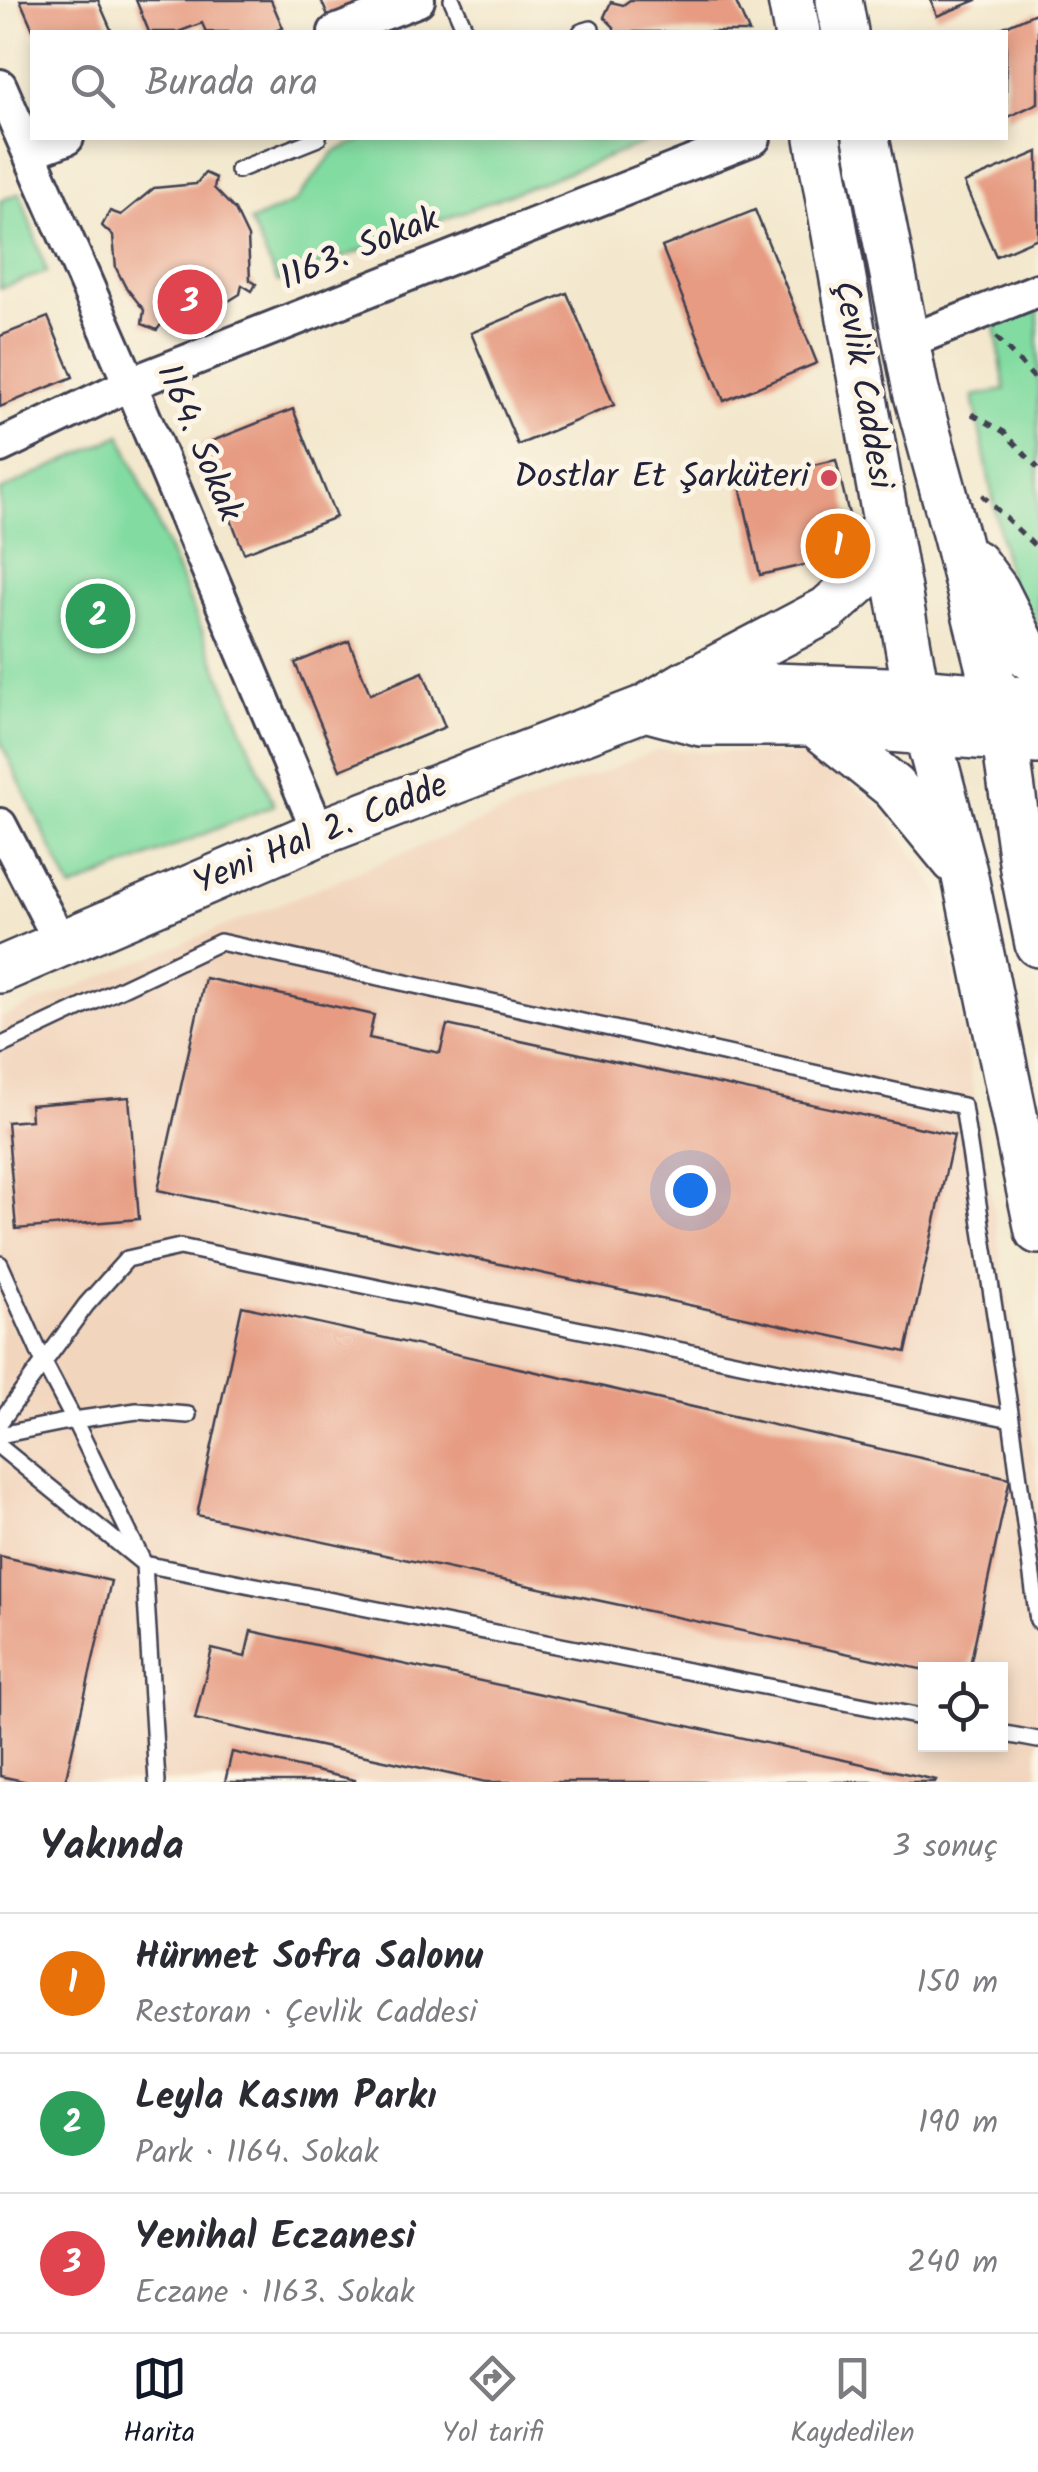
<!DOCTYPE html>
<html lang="tr">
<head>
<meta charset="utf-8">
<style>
  :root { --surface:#fff; --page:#f7f7f7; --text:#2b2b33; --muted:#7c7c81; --line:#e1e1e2; --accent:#111827 }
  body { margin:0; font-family:Kalam,sans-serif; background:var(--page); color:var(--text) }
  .controls { position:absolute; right:30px; bottom:30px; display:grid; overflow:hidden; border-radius:0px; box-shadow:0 5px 15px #0003 }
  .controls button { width:90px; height:90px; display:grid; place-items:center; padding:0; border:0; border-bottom:2px solid var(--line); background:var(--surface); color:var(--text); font:50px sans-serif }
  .you { position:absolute; left:690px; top:1190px; width:35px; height:35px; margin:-25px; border:8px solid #fff; border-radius:50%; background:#1a73e8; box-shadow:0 0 0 15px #1a73e833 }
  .badge { display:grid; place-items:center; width:65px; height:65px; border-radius:50%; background:var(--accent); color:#fff; font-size:32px; font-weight:700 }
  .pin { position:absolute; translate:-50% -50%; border:5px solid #fff; box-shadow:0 2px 10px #0006 }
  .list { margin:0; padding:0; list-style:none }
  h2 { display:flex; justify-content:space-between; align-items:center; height:130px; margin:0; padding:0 40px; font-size:42px }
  h2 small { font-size:32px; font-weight:400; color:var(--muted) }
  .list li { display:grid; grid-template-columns:65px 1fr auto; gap:30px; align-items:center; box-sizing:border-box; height:140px; padding:0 40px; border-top:2px solid var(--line) }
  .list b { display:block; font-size:38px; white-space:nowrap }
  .list p { margin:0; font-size:32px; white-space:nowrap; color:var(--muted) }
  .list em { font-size:32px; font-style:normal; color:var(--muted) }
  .icon { flex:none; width:55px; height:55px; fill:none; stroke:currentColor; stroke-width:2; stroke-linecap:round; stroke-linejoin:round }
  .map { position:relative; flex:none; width:1038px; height:1782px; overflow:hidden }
  .search { position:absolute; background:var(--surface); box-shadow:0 5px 15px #0003; left:30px; right:30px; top:30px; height:110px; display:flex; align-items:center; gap:25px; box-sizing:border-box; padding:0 35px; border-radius:0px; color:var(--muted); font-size:38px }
  .sheet { height:550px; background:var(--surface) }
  nav { display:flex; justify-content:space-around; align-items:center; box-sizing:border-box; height:140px; border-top:2px solid var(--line); background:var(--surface); font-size:28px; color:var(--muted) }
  nav a { display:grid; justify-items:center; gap:5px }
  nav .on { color:var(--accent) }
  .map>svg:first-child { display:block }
  .built { fill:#f2d5bd; fill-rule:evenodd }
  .green { fill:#82dca1; stroke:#527f6e; stroke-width:2.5 }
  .building { fill:#e69b82 }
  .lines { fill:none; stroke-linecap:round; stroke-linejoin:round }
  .lane-casing { stroke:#414051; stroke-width:20 }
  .street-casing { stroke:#414051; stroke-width:38 }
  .secondary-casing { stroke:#414051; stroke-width:50 }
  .path { stroke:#414051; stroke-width:5; stroke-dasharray:8 8; stroke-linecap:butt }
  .lane { stroke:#fff; stroke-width:15 }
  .street { stroke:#fff; stroke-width:32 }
  .secondary { stroke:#fff; stroke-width:45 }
  .poi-dot { fill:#d1495b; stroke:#fcf5e5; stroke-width:4 }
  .labels { text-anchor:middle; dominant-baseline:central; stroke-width:10; stroke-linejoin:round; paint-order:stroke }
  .street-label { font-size:35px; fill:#22223b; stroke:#fcf5e5 }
  .poi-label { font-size:35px; fill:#22223b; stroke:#fcf5e5; text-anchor:end }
</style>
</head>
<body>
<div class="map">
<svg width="1038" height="1782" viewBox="0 0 1038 1782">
  <rect width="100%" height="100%" fill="#fcf5e5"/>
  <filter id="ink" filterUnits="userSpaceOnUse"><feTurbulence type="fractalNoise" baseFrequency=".01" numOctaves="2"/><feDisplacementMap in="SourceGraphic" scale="20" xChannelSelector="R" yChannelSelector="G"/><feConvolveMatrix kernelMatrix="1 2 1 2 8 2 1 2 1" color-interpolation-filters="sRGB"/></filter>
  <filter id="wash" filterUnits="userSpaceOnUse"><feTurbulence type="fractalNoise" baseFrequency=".0048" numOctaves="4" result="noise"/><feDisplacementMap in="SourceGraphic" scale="40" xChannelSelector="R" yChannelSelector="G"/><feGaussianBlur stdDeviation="2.25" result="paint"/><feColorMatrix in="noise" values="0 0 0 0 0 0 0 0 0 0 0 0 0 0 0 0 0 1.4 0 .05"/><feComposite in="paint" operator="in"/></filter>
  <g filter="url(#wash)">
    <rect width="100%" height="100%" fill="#f3e8cd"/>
    <path class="built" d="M659 749 812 756 881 807 941 895 1038 1479V1782H0V1018ZM926 1670H1000V1744H926Z"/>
    <path class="green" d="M366 138H643L645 143 278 282 250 222 295 202 334 152Z
      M20 193 47 272 0 288V201Z
      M1038 301V634L1016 618 973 396 1005 390 994 318Z
      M121 435 274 805 71 889 0 741V491Z"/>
    <g id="blocks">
      <path class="building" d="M20 0H98L112 32H34Z
        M136 0H271L283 28 272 32H206L202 23 178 32H149Z
        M321 0H383L330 21Z
        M630 0H735L749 32H614V27L604 17 611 2 623 5Z
        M931 0H977L937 16Z
        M1038 12V103L1006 118V32H992Z
        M1038 152V238L996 256 964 183Z
        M205 173 216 178 214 188 235 210 248 237 250 280 256 284 252 291 242 285 240 294 201 318 182 322 165 319 157 330 142 324 144 310 125 286 116 268 113 236 102 226 110 211 121 215 154 188 196 184Z
        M755 210 817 363 724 401 662 247Z
        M567 293 614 405 518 445 471 333Z
        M48 317 73 377 0 407V336Z
        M293 409 336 517 244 553 202 445Z
        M836 460 858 553 760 575 739 481Z
        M349 641 370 694 423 672 445 727 340 770 295 663Z
        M205 978 374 1015 369 1038 440 1053 447 1025 954 1135 906 1352 158 1190Z
        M129 1097 139 1219 16 1229 7 1122 31 1120 30 1105Z
        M242 1306 1010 1478 969 1670H925L197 1515Z
        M0 1556 111 1581 65 1782H28L0 1776Z
        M251 1631 936 1780 935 1782H486L195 1719 212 1649 245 1657Z
        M232 1752 355 1780V1782H225Z"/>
    </g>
  </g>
  <g filter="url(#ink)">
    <use href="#blocks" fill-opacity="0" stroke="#414051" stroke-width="2.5"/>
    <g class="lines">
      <g class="lane-casing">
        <path id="lane" d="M452 0 466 32
          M581 32 591 29
          M238 170 318 138
          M0 1046 220 942 963 1106 1011 1419 1038 1621
          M0 1264 44 1363 74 1420 144 1564 157 1782
          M0 1422 86 1305 127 1259 180 1247 1011 1419
          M0 1435 74 1420 137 1411 188 1415
          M0 1447 144 1564 926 1718
          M1000 1733 1038 1740"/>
      </g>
      <g class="street-casing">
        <path id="street" d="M335 32 418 0
          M0 86 130 384 319 833
          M30 152 67 138
          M907 342 1038 290
          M0 446 130 384 754 138
          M0 825 61 943"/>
      </g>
      <g class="secondary-casing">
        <path id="secondary" d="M791 0 797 32
          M839 0 845 32
          M818 138 916 691 964 872 1038 1231
          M866 138 916 391 956 537 996 697 1005 740 1023 869 1038 944
          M975 563 996 591 1028 655 1038 663
          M692 681 827 610 866 575 884 522
          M645 708 701 723H814L1038 741
          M814 723 894 787 955 861
          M0 970 319 833 645 708 687 683 916 691 1038 701"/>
      </g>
      <path class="path" d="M996 337 1038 382
        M972 414 1004 432 1038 468
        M982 495 1038 549"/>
      <use href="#lane" class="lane"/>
      <use href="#street" class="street"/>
      <use href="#secondary" class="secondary"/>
    </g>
  </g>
  <circle class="poi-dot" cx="829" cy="478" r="10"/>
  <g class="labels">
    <g class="street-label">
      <text transform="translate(360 250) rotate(-22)">1163. Sokak</text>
      <text transform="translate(862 385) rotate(80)">Çevlik Caddesi</text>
      <text transform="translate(198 443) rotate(67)">1164. Sokak</text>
      <text transform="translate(321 835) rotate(-22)">Yeni Hal 2. Cadde</text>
    </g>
    <g class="poi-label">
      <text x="809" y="478">Dostlar Et Şarküteri</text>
    </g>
  </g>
</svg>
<div class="controls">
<button><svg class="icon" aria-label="locate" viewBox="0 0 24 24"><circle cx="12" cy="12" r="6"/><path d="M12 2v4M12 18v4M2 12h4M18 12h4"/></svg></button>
</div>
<div class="you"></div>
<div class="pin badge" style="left:838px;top:546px;background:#e8710a">1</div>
<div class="pin badge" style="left:98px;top:616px;background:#2e9e5b">2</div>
<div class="pin badge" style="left:190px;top:302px;background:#e0444e">3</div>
<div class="search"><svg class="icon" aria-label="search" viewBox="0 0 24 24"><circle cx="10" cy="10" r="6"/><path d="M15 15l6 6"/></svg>Burada ara</div>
</div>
<section class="sheet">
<h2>Yakında<small>3 sonuç</small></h2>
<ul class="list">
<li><span class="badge" style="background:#e8710a">1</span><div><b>Hürmet Sofra Salonu</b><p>Restoran · Çevlik Caddesi</p></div><em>150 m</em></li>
<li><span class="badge" style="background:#2e9e5b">2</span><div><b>Leyla Kasım Parkı</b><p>Park · 1164. Sokak</p></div><em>190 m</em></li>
<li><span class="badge" style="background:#e0444e">3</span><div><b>Yenihal Eczanesi</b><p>Eczane · 1163. Sokak</p></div><em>240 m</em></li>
</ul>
</section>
<nav>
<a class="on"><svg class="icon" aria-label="map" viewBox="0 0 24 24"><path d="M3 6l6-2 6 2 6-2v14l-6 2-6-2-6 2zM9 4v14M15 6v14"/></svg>Harita</a>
<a><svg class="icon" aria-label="directions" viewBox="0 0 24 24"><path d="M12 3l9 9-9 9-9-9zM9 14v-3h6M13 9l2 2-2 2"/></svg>Yol tarifi</a>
<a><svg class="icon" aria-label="saved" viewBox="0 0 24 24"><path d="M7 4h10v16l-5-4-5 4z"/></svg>Kaydedilen</a>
</nav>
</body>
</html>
